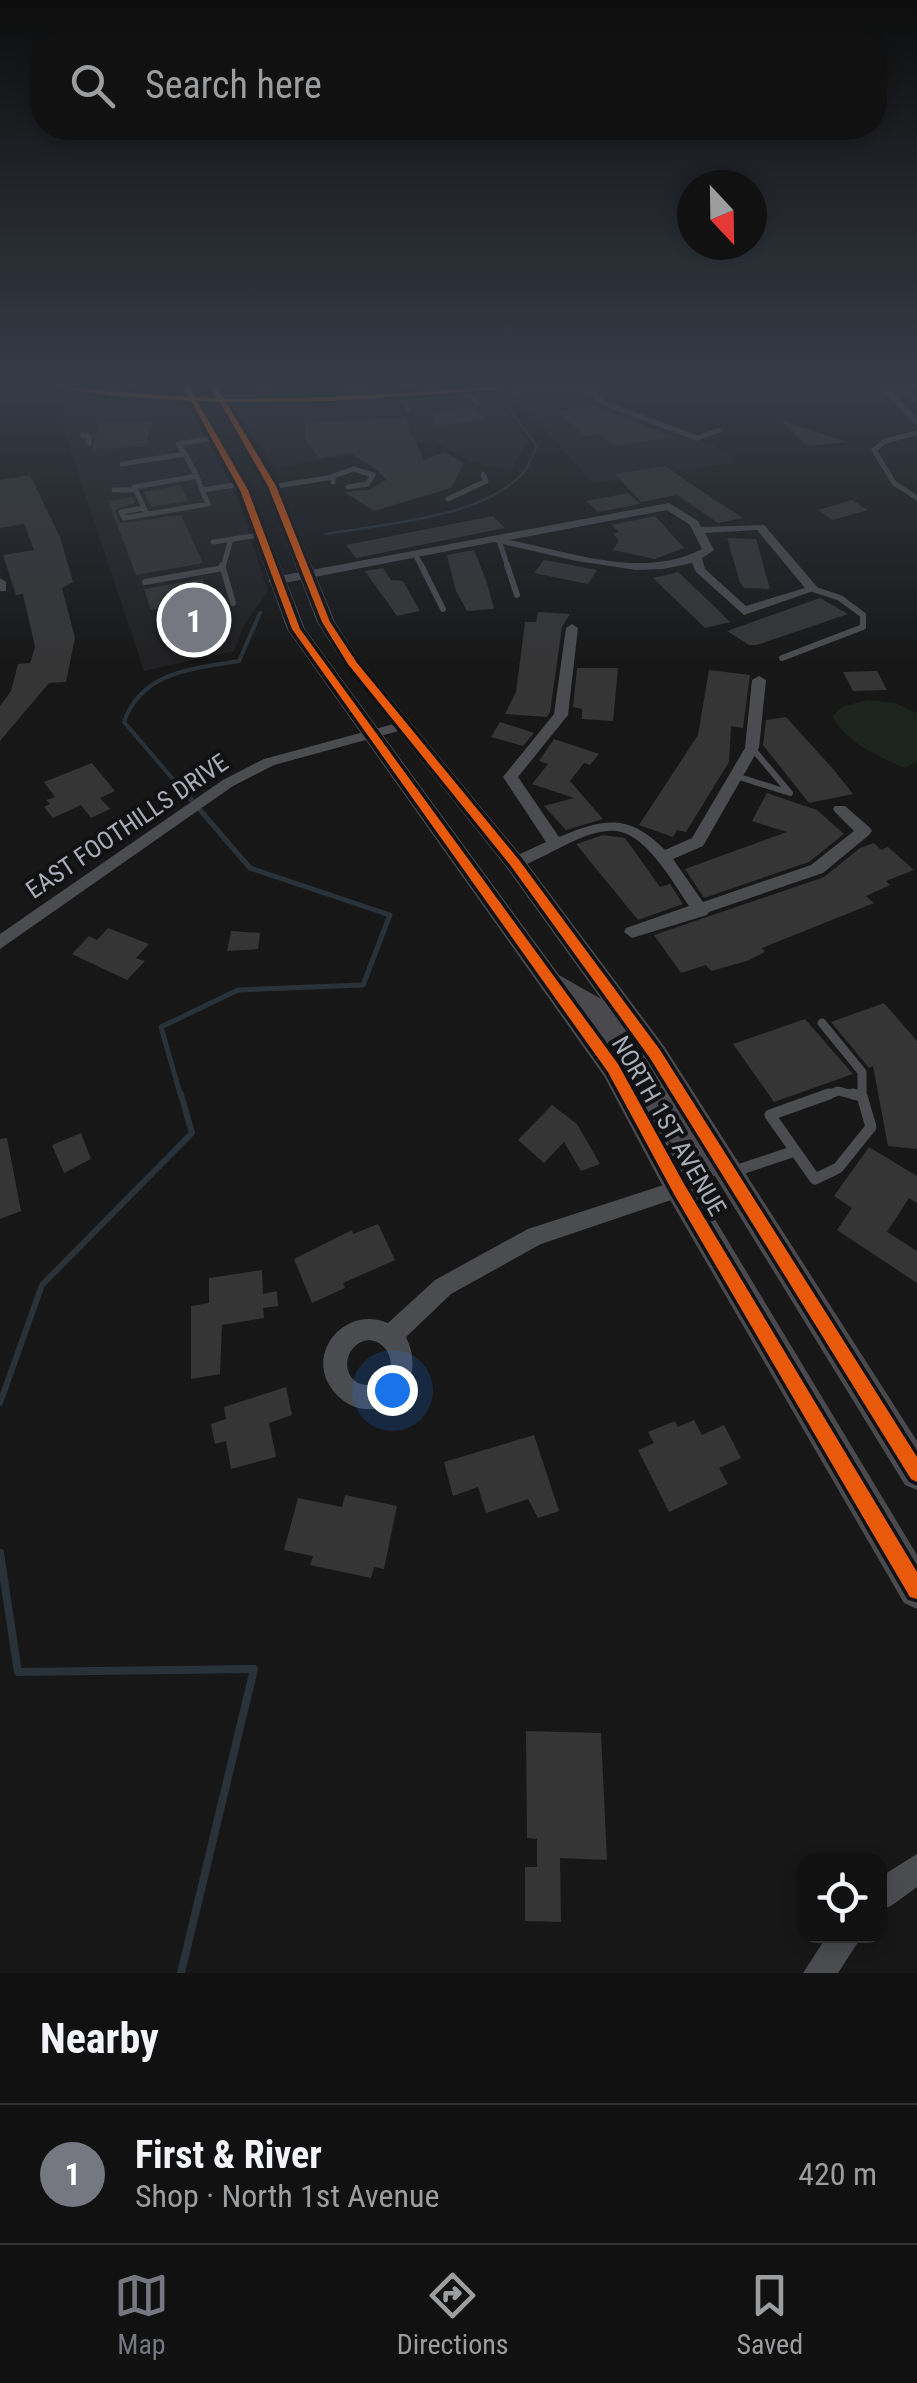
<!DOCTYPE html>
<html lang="en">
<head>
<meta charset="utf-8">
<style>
  :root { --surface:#111; --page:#1e1f1f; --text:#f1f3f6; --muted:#9c9d9f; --line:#303131; --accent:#757880 }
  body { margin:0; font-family:"Roboto Condensed",sans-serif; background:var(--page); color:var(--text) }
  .controls { position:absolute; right:30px; bottom:30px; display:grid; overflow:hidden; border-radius:20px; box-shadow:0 5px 15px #0003 }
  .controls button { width:90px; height:90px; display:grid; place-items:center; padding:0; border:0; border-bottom:2px solid var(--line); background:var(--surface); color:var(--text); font:50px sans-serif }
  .compass { position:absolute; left:677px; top:170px; width:90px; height:90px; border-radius:50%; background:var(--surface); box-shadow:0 5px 15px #0003; rotate:158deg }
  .you { position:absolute; left:392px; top:1390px; width:35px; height:35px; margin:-25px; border:8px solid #fff; border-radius:50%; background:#1a73e8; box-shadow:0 0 0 15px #1a73e833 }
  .badge { display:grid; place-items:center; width:65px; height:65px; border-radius:50%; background:var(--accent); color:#fff; font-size:32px; font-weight:700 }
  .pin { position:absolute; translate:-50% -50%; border:5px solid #fff; box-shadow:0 2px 10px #0006 }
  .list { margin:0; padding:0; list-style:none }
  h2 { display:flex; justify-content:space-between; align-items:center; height:130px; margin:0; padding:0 40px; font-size:42px }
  h2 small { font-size:32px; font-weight:400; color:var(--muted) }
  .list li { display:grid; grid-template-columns:65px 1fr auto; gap:30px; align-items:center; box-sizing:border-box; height:140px; padding:0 40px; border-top:2px solid var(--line) }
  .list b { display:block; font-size:38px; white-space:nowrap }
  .list p { margin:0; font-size:32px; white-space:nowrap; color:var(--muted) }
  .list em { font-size:32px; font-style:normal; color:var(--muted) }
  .icon { flex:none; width:55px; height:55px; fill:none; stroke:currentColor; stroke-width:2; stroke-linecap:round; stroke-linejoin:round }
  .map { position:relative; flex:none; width:917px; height:1973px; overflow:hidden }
  .search { position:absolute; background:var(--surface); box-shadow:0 5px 15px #0003; left:30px; right:30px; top:30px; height:110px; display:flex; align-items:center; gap:25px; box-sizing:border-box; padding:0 35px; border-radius:40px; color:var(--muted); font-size:38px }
  .sheet { height:270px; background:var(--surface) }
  nav { display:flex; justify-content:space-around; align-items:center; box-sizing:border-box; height:140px; border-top:2px solid var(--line); background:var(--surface); font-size:28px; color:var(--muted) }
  nav a { display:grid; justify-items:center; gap:5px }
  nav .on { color:var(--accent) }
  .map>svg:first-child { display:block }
  .built { fill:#212123 }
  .green { fill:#1d241e }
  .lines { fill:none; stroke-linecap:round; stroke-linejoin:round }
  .stream-far4 { stroke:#2a3239; stroke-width:2.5 }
  .stream-far3 { stroke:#2a3239; stroke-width:4 }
  .stream-far2 { stroke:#2a3239; stroke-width:5 }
  .stream-far1 { stroke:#2a3239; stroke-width:6 }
  .stream { stroke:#2a3239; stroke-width:8 }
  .building { fill:#353536 }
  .lane-far3 { stroke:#4b4c50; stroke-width:5 }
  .lane-far2 { stroke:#4b4c50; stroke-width:6 }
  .lane-far1 { stroke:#4b4c50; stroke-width:9 }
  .lane { stroke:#4b4c50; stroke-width:11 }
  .street { fill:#4b4c50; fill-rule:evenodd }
  .secondary { fill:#4a4a4e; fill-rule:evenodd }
  .primary { fill:#4d4f52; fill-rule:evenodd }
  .cycleway-casing { stroke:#111113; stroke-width:7 }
  .cycleway { fill:#e8590c; fill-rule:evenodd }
  .labels { text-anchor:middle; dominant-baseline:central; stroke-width:8; stroke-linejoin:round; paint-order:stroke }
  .street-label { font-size:25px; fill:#a8adb8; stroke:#111113 }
</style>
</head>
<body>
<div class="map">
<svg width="917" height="1973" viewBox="0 0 917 1973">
  <rect width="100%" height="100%" fill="#171717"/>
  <path class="built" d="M582 387 602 404 712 445 727 453 733 463 593 483 507 389Z
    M490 391 528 441 511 470 469 462 434 440 275 468 234 408Z
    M70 394 189 407 235 491 268 591 244 625 234 651 144 671 60 418Z"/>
  <path class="green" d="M867 700 895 703 917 713V761L905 768C881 758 843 741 833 716L842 707Z"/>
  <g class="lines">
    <path class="stream-far4" d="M326 534C382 524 482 518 522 474 529 467 532 455 537 446L500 397"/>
    <path class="stream-far3" d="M190 799 124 722C142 671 192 669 239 661L260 613"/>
    <path class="stream-far2" d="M181 1097 161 1027 238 990 363 985 390 915 250 868 188 796"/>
    <path class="stream-far1" d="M0 1403 42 1285 192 1133 181 1094"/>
    <path class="stream" d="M0 1553 18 1672 254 1669 181 1973"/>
  </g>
  <path class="building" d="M596 405 602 409 675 437 614 446 599 434 585 436 556 411Z
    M473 407 485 419 435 426 433 413Z
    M405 417 411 430 406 431 413 435 424 460 445 452 464 463 451 488 374 511 344 492 369 490 386 480 378 471 350 453 319 458 305 439 306 423Z
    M780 420 847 442 807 446Z
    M152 422 145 447 92 449 100 423Z
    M665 466 694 486 743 518 718 523 677 495 641 502 615 474Z
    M30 475 60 537 73 582 62 588 75 638 66 682 49 683 0 741V706L11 691 18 664 30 663 35 647 23 594 16 595 3 555 34 550 24 524 0 528V480Z
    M181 485 188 501 151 507 144 492Z
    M628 493 641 504 598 512 586 501Z
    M132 497 135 503 115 510 120 523 181 515 203 563 136 575 108 501Z
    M852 500 868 510 833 520 818 510Z
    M493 516 505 528 356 558 346 545Z
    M655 516 684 548 655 559 613 550 619 540 613 534 619 532 611 525Z
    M727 538 756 539 770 589 744 588 740 583Z
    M474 550 487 583 494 609 467 611 456 591 447 555Z
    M544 560 566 564 597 570 588 584 534 573Z
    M383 568 391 580 403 581 420 611 397 616 365 571Z
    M678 572 716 608 730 622 705 628 653 578Z
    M202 579 209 592 219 591 229 612 217 614 222 626 210 628 216 643 180 650 163 608 151 610 144 589Z
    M820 598 848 614 757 645H749L727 631Z
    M538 612 570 614 562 627 550 712 547 717 505 714 516 692 525 622H536Z
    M577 668H618L613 721 582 719V709L573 707Z
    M709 670 750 675 743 728 731 726 729 762 686 832 677 830 673 837 639 825 698 735Z
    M877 671 887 690 853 691 843 672Z
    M786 717 834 770 853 794 809 803 763 745 766 720Z
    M500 722 531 732 534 733 523 746 491 737Z
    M554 739 599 754 590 765 584 763 570 781 603 819 566 830 544 806 574 798 532 784 548 764 539 761Z
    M92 763 115 791 100 798 110 809 91 818 81 805 53 818 44 807 50 804 46 800 55 797 44 782Z
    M767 793 817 810 844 834 809 862 704 898 685 869 787 832 752 821Z
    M603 835 625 838 660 887 670 884 683 904 638 920 576 844Z
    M874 843 881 850 888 847 914 870 886 881 890 885 866 896 874 903 762 948 765 952 747 961 711 971 706 965 681 973 654 935 824 877 860 848Z
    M108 928 149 944 136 958 145 961 127 980 72 954 89 936 97 940Z
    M231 931 260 933 258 949 227 951Z
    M884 1003 917 1041V1149L888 1146 873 1066 869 1068 831 1022Z
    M805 1019 853 1074 774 1102 733 1044Z
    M552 1105 577 1124 600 1164 581 1171 564 1142 544 1163 518 1140Z
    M81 1133 91 1159 64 1173 52 1145Z
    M7 1138 21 1211 0 1219V1139Z
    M869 1147 917 1176V1203L909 1198 887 1232 917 1251V1283L837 1230 852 1208 834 1196Z
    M378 1224 395 1260 343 1283 345 1288 312 1303 294 1259 352 1230 353 1234Z
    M262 1270 263 1294 277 1291 278 1306 263 1308 264 1318 222 1325 220 1374 191 1379V1306L209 1303V1278Z
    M286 1387 292 1415 269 1423 276 1457 231 1469 226 1441 215 1444 211 1424 226 1419 224 1407Z
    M694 1420 702 1435 724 1425 741 1458 719 1468 728 1484 669 1512 638 1450 654 1443 648 1432 675 1421 678 1427Z
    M534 1435 559 1511 538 1518 528 1499 486 1513 478 1487 453 1496 444 1462Z
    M345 1495 397 1506 384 1569 374 1567 371 1578 310 1565 313 1556 284 1550 298 1498 342 1507Z
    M526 1731 601 1733 607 1860 560 1858 561 1922 525 1921V1867H537V1839L527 1838Z"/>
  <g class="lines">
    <path class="lane-far3" d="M347 387 349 391
      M586 387 604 403 697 438 719 430
      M901 387 917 400
      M466 390 477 403
      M262 393 265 387
      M402 396 408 410
      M917 433 885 441 874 450 894 483 917 498
      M82 435 89 437V443
      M185 454 178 444 215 438
      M122 464 185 454 197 476
      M333 482V476L354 469 373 475 367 484 348 487
      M134 487 197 476 202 490
      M272 487 333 477
      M114 490H136L144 508
      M448 499 486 481 483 474
      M147 514 144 508 121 512 124 518 208 504 202 490 241 484
      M499 541 508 567
      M213 542 259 535
      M416 556 422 567
      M223 567 231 539"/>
    <path class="lane-far2" d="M222 565 233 603
      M421 565 443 609
      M507 565 517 595
      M145 582 223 568
      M782 658 863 627V615L840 598 813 589
      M736 776 790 793 752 748"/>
    <path class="lane-far1" d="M822 1023 862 1072V1096
      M822 1097 838 1091 862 1097"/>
    <path class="lane" d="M829 1094 770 1115 815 1179 838 1168 871 1127 862 1096 853 1094
      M735 1171 795 1151"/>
    <path class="street" d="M878 387H887L917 418V426Z
      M669 503 698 521 701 527 764 525 819 589 744 615 696 572 692 563 663 569 636 570 577 561 494 542 274 585 268 581 274 577ZM667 510 690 525 702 549C643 580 571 552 509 540ZM757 530 805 588 746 606 705 569 702 558 714 550 705 533Z
      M0 578 6 582V591H0Z
      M572 624 578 628 568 715 518 777 559 837C604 818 629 813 665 850L692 838 745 748 752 680 759 676 766 680 759 748 703 846 673 859 703 902 811 865 854 831 835 812 833 809 835 806H845L869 827 872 831 869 835 823 873 709 912 707 915 632 938 624 932 626 928 689 906C674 884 649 839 621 832 598 826 566 845 546 855 534 860 522 869 509 867L507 863 509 859 546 842 503 777 554 714 566 628Z
      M401 722 408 726 406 729 274 765 233 786 0 949V934L223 780 264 759Z
      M679 1180 686 1183 689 1189 686 1195 541 1244 451 1294 406 1337C432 1389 374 1433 337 1395 301 1359 342 1304 388 1323L435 1280 528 1229ZM369 1340C397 1343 399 1385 369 1385 339 1385 341 1343 369 1340Z
      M917 1854V1887L891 1906 880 1910V1877Z
      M827 1936H862L838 1973H803Z"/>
    <path class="secondary" d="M180 387H192L251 490 305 629 559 975 601 999 507 868 344 664 317 622 265 486 208 387H220L279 486 335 622 360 661 523 858 664 1046 917 1441V1490L905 1485 715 1176 703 1173 666 1138 917 1555V1609L904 1603 669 1198 604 1076 287 629 237 490Z"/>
    <path class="primary" d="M52 387 225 396 508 387C474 409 87 410 52 387Z"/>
    <g class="cycleway-casing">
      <path id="cycleway" d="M56 387 189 397 183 387H189L195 397 217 398 211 387H217L224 399 335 397 504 387 501 389 335 401 226 402 276 486 330 622 357 663 519 860 660 1050 917 1457V1482L911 1479 650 1058 511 866 348 664 322 622 268 486 220 402 197 401 248 490 300 629 618 1064 684 1184 917 1572V1599L910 1597 674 1194 608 1072 292 629 240 490 191 401 115 396Z"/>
    </g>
    <use href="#cycleway" class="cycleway"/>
  </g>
  <linearGradient id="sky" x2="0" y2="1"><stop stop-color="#0d0d0d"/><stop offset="0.58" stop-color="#363c47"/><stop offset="1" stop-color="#363c47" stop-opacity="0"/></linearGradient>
  <rect width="917" height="663" fill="url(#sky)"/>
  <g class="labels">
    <g class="street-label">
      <text transform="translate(127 826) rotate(-34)">EAST FOOTHILLS DRIVE</text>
      <text transform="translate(669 1126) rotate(60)">NORTH 1ST AVENUE</text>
    </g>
  </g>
</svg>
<div class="controls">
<button><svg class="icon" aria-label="locate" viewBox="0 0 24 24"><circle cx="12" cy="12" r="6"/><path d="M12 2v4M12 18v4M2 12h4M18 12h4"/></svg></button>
</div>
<svg class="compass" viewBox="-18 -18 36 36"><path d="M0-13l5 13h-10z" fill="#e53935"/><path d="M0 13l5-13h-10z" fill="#9c9d9f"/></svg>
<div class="you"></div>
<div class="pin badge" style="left:194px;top:620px">1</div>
<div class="search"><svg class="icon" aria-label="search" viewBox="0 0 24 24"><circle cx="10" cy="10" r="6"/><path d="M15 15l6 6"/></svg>Search here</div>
</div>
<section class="sheet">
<h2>Nearby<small></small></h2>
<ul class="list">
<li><span class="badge">1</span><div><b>First &amp; River</b><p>Shop · North 1st Avenue</p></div><em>420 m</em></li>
</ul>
</section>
<nav>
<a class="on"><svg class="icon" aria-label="map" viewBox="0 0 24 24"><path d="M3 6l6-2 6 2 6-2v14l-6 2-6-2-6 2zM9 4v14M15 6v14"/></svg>Map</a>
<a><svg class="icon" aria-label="directions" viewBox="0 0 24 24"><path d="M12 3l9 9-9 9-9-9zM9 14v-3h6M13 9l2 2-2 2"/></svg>Directions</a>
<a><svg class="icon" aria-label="saved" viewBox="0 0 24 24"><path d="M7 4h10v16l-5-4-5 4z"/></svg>Saved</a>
</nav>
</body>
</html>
